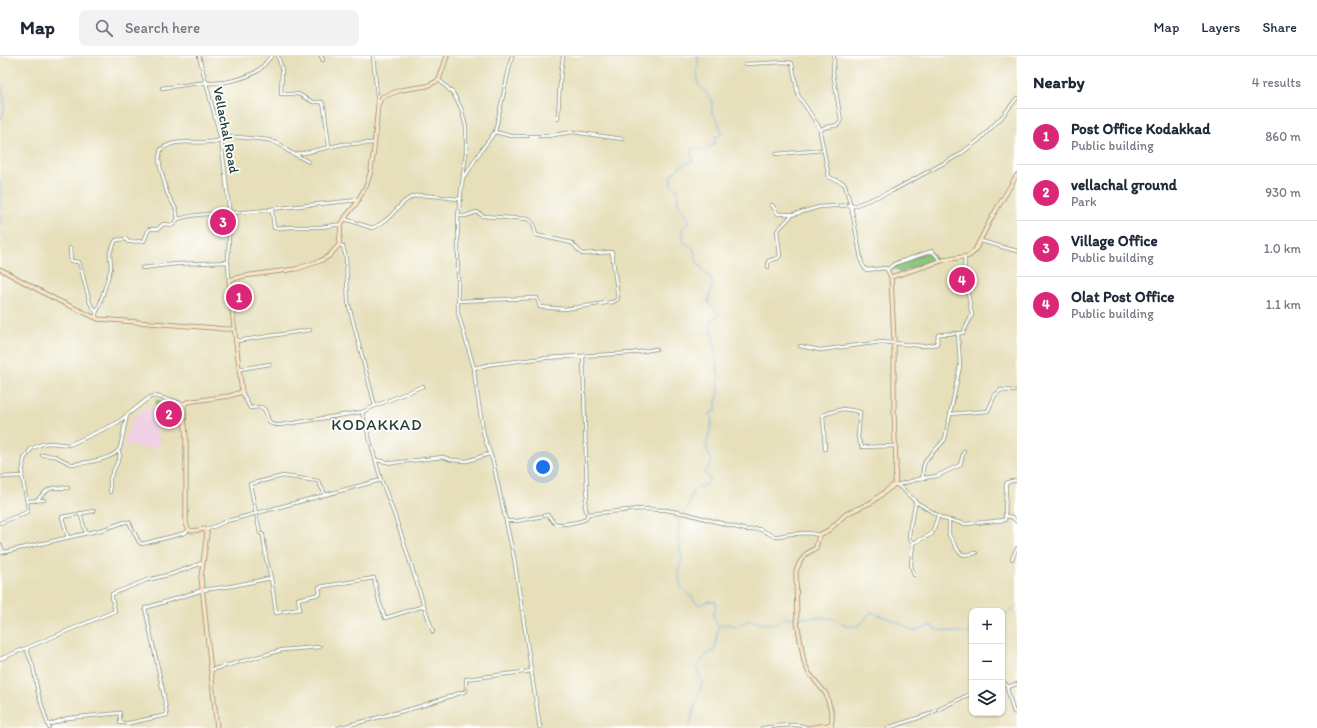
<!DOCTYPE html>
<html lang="en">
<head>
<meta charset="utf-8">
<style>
  :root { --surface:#fff; --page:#f2f2f3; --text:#1f2937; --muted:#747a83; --line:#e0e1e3; --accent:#db2777 }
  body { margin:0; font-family:Itim,sans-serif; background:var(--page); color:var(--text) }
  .controls { position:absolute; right:12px; bottom:12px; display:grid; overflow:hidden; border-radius:8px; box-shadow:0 1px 3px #0004 }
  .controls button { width:36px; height:36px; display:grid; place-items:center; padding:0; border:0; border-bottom:1px solid var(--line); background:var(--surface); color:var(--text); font:20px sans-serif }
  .you { position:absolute; left:543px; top:411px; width:14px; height:14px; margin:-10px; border:3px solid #fff; border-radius:50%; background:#1a73e8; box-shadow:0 0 0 6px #1a73e833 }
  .badge { display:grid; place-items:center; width:26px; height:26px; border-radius:50%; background:var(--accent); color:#fff; font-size:13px; font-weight:700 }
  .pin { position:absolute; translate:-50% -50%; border:2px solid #fff; box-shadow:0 1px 4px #0006 }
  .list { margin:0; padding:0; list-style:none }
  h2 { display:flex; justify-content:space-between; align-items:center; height:52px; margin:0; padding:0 16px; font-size:17px }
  h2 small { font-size:13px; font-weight:400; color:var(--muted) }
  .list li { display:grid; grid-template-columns:26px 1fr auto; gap:12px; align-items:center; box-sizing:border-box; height:56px; padding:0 16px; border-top:1px solid var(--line) }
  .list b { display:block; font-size:15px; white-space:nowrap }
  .list p { margin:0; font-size:13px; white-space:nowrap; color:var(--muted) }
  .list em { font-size:13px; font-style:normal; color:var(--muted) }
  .icon { flex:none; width:22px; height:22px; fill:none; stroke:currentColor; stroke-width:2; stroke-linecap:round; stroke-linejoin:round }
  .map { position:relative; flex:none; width:1017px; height:672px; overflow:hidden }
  header { display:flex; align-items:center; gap:24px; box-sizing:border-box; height:56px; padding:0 20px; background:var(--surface); border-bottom:1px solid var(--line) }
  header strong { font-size:19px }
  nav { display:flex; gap:22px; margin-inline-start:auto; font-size:14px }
  .search { width:280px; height:36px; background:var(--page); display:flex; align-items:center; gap:10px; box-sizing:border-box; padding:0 14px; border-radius:8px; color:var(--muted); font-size:15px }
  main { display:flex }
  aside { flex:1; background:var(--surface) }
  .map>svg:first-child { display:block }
  .built { fill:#f0d0e5 }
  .green { fill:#8ac77e; stroke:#548259 }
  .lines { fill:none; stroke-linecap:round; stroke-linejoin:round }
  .stream { stroke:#7aafe8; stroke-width:1 }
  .street-casing { stroke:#828e77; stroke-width:4 }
  .secondary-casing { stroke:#828e77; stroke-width:5 }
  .street { stroke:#fff; stroke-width:2.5 }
  .secondary { stroke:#fee4c6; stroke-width:3.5 }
  .labels { text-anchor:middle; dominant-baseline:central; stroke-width:3.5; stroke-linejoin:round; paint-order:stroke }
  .street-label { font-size:14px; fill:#1f3d34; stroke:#fff }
  .quarter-label { font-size:16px; letter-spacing:1px; fill:#1f3d34; stroke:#fff }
</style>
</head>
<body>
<header>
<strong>Map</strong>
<div class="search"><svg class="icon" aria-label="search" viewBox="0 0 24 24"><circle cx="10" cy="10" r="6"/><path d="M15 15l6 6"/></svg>Search here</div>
<nav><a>Map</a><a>Layers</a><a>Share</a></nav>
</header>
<main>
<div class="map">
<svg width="1017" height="672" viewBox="0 0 1017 672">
  <rect width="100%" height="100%" fill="#fff"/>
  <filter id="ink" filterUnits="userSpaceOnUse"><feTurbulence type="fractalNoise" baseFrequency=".025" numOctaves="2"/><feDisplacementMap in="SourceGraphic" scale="8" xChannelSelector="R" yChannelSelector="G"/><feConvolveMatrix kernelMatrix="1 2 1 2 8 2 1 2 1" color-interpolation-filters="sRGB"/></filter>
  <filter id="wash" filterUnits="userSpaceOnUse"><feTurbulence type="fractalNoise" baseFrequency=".012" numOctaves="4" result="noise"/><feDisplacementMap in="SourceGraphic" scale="16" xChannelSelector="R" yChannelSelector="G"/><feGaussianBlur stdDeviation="0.9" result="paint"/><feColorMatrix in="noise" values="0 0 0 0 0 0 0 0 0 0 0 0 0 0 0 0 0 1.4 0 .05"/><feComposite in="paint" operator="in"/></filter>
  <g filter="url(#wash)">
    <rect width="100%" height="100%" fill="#e6dfba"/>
    <path class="built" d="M148 350 153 353 154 355 160 392 135 391 130 388 124 391 127 379V376L129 374 130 367 139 356Z"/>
    <path class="green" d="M929 196 931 197 936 204 901 216H899L896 212 890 214 894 209Z
      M156 344 178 350 181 353 180 364 159 363Z"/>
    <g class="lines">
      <path class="stream" d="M0 28C5 39 7 54 0 64
        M0 127V171
        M0 174V179
        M1002 560 1014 553
        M799 561 831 562 848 571 856 570 861 568 871 556 895 565 914 575 932 569 934 573 953 576 972 577
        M719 570 727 568 737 570 749 564 759 567 773 568 783 563 796 560
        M689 671 702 626 697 611 706 599 715 595 718 570 713 561 716 546 710 545 698 549 690 539 681 532 678 515 682 503 678 487 679 465 688 452 692 436 698 431 706 429 710 423 704 416 712 407 706 391 712 366 710 357 717 355C713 343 719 344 719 334 719 311 714 288 710 265L720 259 708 246 713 227 697 206 693 192 684 187 682 173 690 165 678 147 677 134 671 128V120L680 110 693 105 691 96 693 91 698 94 714 89 715 81 722 78 717 63 712 58V44L698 28 697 12 699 8 697 0"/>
    </g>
  </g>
  <g filter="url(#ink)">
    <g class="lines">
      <g class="street-casing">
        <path id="street" d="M199 0 221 84 230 159 228 206 229 224
          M278 0 282 14 281 38H298L313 46H322L324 51 329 90
          M321 0 323 4
          M373 0 378 48
          M834 0 833 17 841 65 838 69 823 72 820 76 829 121 843 127 845 129 852 155 862 208 866 214 886 212 891 221
          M746 8 784 6 792 7 798 39 821 74
          M439 24 453 37 461 52 466 71V96L458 160V257L474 312 475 324 484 380 493 406 514 502 540 672
          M207 27C223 28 246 23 259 14 264 10 267 4 272 0
          M162 32 207 26
          M558 63 560 24 563 0
          M495 76 511 80H547L573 76 623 83
          M221 82 238 81 269 84 281 89 288 95 309 106
          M221 84C217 85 212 86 208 86 190 88 178 82 161 93L159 102 160 110 167 137 176 153 178 163C191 159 217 156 230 159
          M294 98 304 97 343 88 375 87
          M776 98 824 94
          M463 121 467 117 480 96 495 76 512 0
          M772 149 778 158H793
          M851 151 892 135 959 99 979 84 1001 62 1017 42
          M270 153 358 144
          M230 157 270 154 272 155 274 172 293 171H321L342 168
          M458 160H465L477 156 483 160 528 163 533 167 536 179 572 187 582 198 612 196 618 243 613 246 565 253 540 251 537 242 458 245
          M345 163 372 172C377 170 382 167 386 164 395 157 402 144 414 140 427 137 446 143 461 143
          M981 185 1017 195
          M70 192 71 205 79 206 80 209 90 247 96 256
          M768 211V205L778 202 780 199 777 175 792 159 795 158 819 151 851 149
          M142 212 176 208 228 206
          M887 214 894 208 932 195 941 205
          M96 262V257L99 251 111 212 110 196 116 184 126 183 128 186 144 185 149 173H158L163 168 173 169 178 163
          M236 285 310 274
          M800 290 820 294 882 286 923 290 937 288 938 279 940 278 963 277 972 259 964 216 965 201
          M583 300 587 440C585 446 584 453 588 458L639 453 666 454 688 458 746 474 759 473 774 480H779L790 478 809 477 819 479
          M474 312 492 308 545 302 632 297 656 293
          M240 313 270 308
          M242 336 250 352C253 352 256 351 259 351 270 352 264 364 272 368 274 369 279 369 281 369L362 356
          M375 350 423 330
          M950 358 988 355 995 339 1001 334 1017 335
          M825 393 823 359C840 353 842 351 860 356L858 382 862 391 895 390
          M42 399 55 400 71 408H75C86 407 115 403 120 392L127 359
          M376 404 392 407 443 401 452 404 467 405 489 398
          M0 421 22 420
          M923 422 937 420 960 409 964 395
          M381 424C402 473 415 526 433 576
          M897 429 923 422C920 401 935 397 945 383L960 310 958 277
          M897 429 904 434 916 446 944 463 966 468 1005 464 1006 428 1008 426 1017 424
          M110 436V422L119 403 120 400 119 396
          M27 445 44 444
          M36 445C50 431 49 431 68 432
          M80 457 86 477
          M1005 460 1012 461 1017 466
          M949 464V479L959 496 964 499 976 497
          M506 465H517L548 459C551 462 552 467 557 468 563 469 580 466 586 463L588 458
          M0 467 27 456 28 452 22 420 24 403 31 393 42 388 51 387 69 389 117 367 150 341 155 340 181 347H186
          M206 474 227 465 381 424 362 356 375 350 348 246 346 202 343 190 339 189
          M68 482 62 461 94 455
          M913 487 932 478 938 460
          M0 488 3 496
          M0 497 101 474 125 466H129L139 486 142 488 185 477 189 474
          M1012 503 1017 492
          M914 519 911 509 913 487 909 483 910 470 916 446
          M271 522 276 557 300 553 298 543 320 538 319 531 374 522 379 545 385 562 424 550
          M26 592 33 610 38 637 49 672
          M0 603 115 555 112 543V538L147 524 172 518 202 507
          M211 614 282 594 320 591
          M1002 626 1006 628 1013 654 1014 656 1017 657
          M1007 631 1017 628
          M831 668 832 672
          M48 669 68 662 120 657V667H129L167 659 163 635 145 552 203 534 232 530 271 522 266 502 263 479 260 477 259 472 250 428 283 420 318 425 325 438
          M338 672 418 651 466 635V623L532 615
          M762 672C774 671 798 666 807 672
          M888 672 927 659 972 637"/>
      </g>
      <g class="secondary-casing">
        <path id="secondary" d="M0 213 55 243 98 263 215 272 223 273H235
          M217 672 201 521 207 477 205 473 192 475 189 474 186 468V382L184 361V349L187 346 229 340 242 336 230 237 229 224 244 220 296 213 320 205 329 200 339 189 341 169 347 159 356 148 367 128 371 114 374 93 378 49 382 41 401 34 427 30 439 24 447 0
          M808 672 828 669 831 668 832 664V658L826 638 809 617 804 606 797 566 796 515 800 506 806 498 816 492 819 479 829 474 846 458 872 446 895 428 896 409 894 358V284L891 221 944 204 969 200 974 196 992 161 1017 119"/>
      </g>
      <use href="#street" class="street"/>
      <use href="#secondary" class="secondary"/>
    </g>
  </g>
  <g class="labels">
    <g class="street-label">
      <text transform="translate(226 74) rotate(79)">Vellachal Road</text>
    </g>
    <g class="quarter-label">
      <text x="377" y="368">KODAKKAD</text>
    </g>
  </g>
</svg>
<div class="controls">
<button>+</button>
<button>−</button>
<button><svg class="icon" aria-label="layers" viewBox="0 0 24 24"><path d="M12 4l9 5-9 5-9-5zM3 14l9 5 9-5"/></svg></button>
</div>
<div class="you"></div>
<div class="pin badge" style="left:239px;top:241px">1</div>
<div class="pin badge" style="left:169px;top:358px">2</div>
<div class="pin badge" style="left:223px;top:166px">3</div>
<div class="pin badge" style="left:962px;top:224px">4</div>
</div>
<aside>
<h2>Nearby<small>4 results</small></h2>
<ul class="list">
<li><span class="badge">1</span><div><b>Post Office Kodakkad</b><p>Public building</p></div><em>860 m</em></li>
<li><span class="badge">2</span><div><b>vellachal ground</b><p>Park</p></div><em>930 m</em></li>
<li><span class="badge">3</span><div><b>Village Office</b><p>Public building</p></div><em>1.0 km</em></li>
<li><span class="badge">4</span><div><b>Olat Post Office</b><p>Public building</p></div><em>1.1 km</em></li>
</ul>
</aside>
</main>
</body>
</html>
